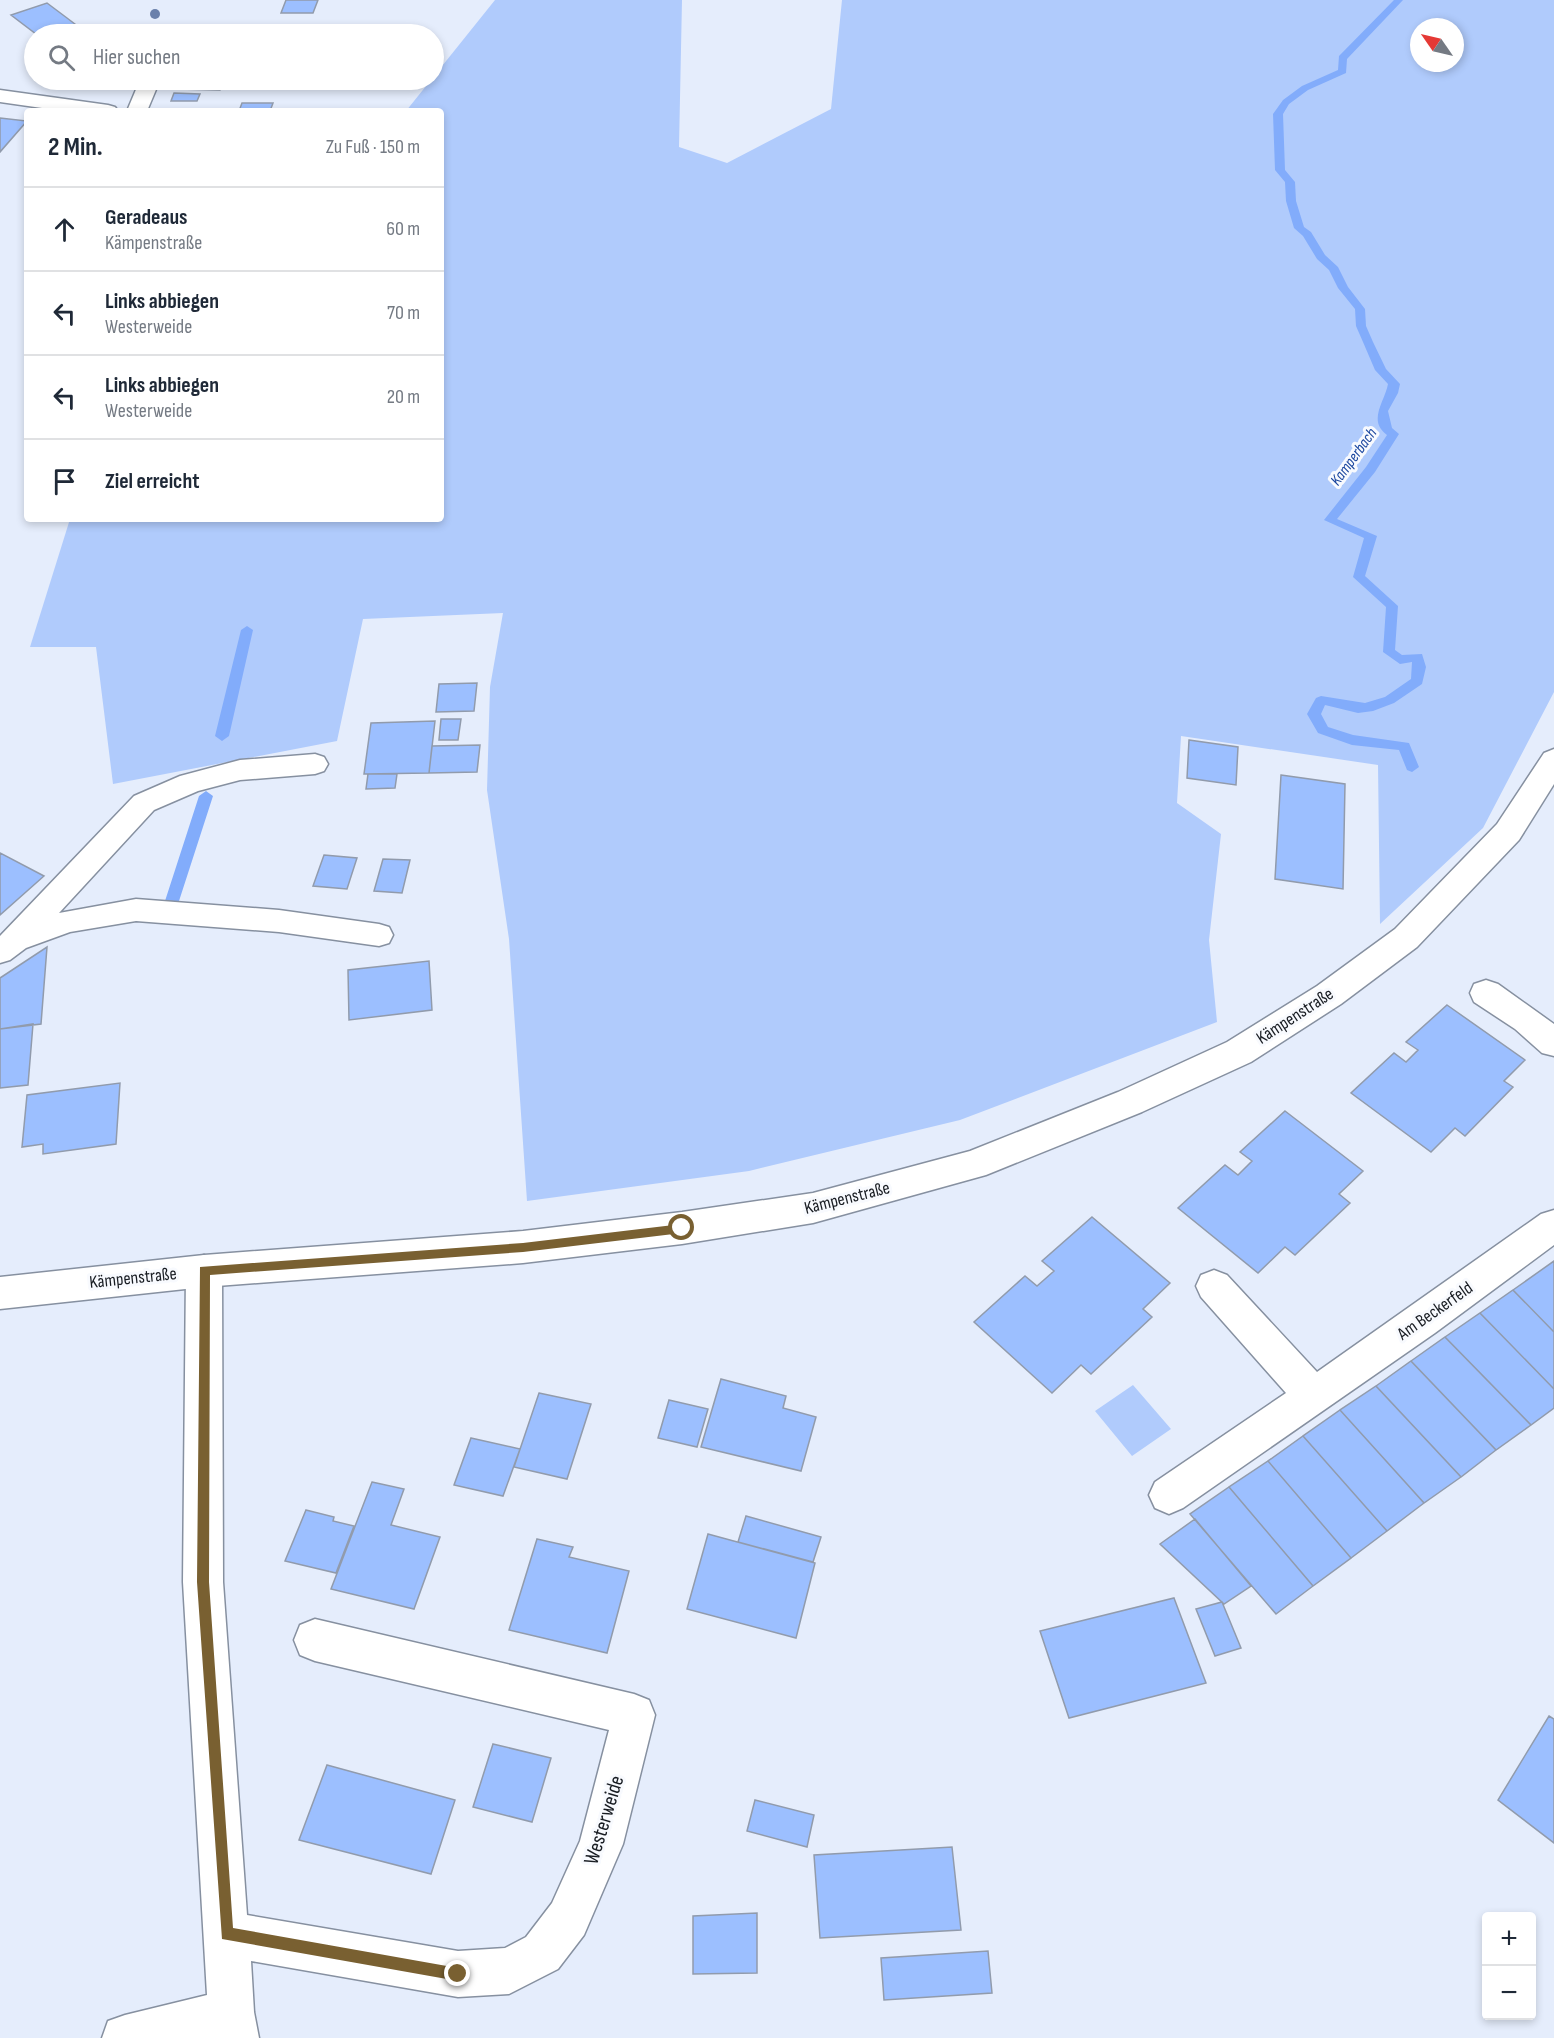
<!DOCTYPE html>
<html lang="de">
<head>
<meta charset="utf-8">
<style>
  :root { --surface:#fff; --page:#f2f2f3; --text:#1f2937; --muted:#747a83; --line:#e0e1e3 }
  body { margin:0; font-family:"Sofia Sans Condensed",sans-serif; background:var(--page); color:var(--text) }
  .controls { position:absolute; right:18px; bottom:18px; display:grid; overflow:hidden; border-radius:6px; box-shadow:0 3px 9px #0003 }
  .controls button { width:54px; height:54px; display:grid; place-items:center; padding:0; border:0; border-bottom:2px solid var(--line); background:var(--surface); color:var(--text); font:30px sans-serif }
  .compass { position:absolute; left:1410px; top:18px; width:54px; height:54px; border-radius:50%; background:var(--surface); box-shadow:0 3px 9px #0003; rotate:304deg }
  .stop { position:absolute; width:18px; height:18px; margin:-14px; border:4px solid #796031; border-radius:50%; background:#fff }
  .stop.end { background:#796031; border-color:#fff; box-shadow:0 2px 6px #0008 }
  .list { margin:0; padding:0; list-style:none }
  h2 { display:flex; justify-content:space-between; align-items:center; height:78px; margin:0; padding:0 24px; font-size:26px }
  h2 small { font-size:20px; font-weight:400; color:var(--muted) }
  .list li { display:grid; grid-template-columns:39px 1fr auto; gap:18px; align-items:center; box-sizing:border-box; height:84px; padding:0 24px; border-top:2px solid var(--line) }
  .list b { display:block; font-size:22px; white-space:nowrap }
  .list p { margin:0; font-size:20px; white-space:nowrap; color:var(--muted) }
  .list em { font-size:20px; font-style:normal; color:var(--muted) }
  .icon { flex:none; width:33px; height:33px; fill:none; stroke:currentColor; stroke-width:2; stroke-linecap:round; stroke-linejoin:round }
  .map { position:relative; flex:none; width:1554px; height:2038px; overflow:hidden }
  .search { position:absolute; background:var(--surface); box-shadow:0 3px 9px #0003; left:24px; top:24px; width:420px; height:66px; display:flex; align-items:center; gap:15px; box-sizing:border-box; padding:0 21px; border-radius:33px; color:var(--muted); font-size:22px }
  .panel { position:absolute; background:var(--surface); box-shadow:0 3px 9px #0003; left:24px; top:108px; width:420px; height:414px; border-radius:6px }
  .map>svg:first-child { display:block }
  .green { fill:#b0cbfc; fill-rule:evenodd }
  .lines { fill:none; stroke-linecap:round; stroke-linejoin:round }
  .stream { fill:#82acfb; fill-rule:evenodd }
  .building { fill:#9cbfff; stroke:#919bac; stroke-width:1.5 }
  .lane-casing { stroke:#8690a0; stroke-width:3 }
  .street-casing { stroke:#8690a0; stroke-width:3 }
  .secondary-casing { stroke:#8690a0; stroke-width:3 }
  .lane { fill:#fff; fill-rule:evenodd }
  .street { fill:#fff; fill-rule:evenodd }
  .secondary { fill:#fff; fill-rule:evenodd }
  .tree { fill:#6a80ab }
  .route { fill:#796031 }
  .labels { text-anchor:middle; dominant-baseline:central; stroke-width:6; stroke-linejoin:round; paint-order:stroke }
  .far-water-label { font-size:16px; font-style:italic; fill:#19459e; stroke:#f8fafe }
  .street-label { font-size:18px; fill:#181c22; stroke:#f8fafe }
  .near-street-label { font-size:21px; fill:#181c22; stroke:#f8fafe }
</style>
</head>
<body>
<div class="map">
<svg width="1554" height="2038" viewBox="0 0 1554 2038">
  <rect width="100%" height="100%" fill="#e5edfc"/>
  <path class="green" d="M495 0H682L679 147 727 163 831 109 842 0H1554V692L1483 828 1380 924 1378 765 1181 736 1177 803 1221 834 1209 940 1217 1022 960 1120 749 1171 527 1201 509 939 487 790 490 687 503 613 363 619 337 741 113 784 96 647H30L70 519H441V111H406ZM1419 27H1455V63H1419Z
    M1133 1385 1171 1429 1132 1456 1095 1411Z"/>
  <g class="lines">
    <path class="stream" d="M1394 0H1403L1347 59 1346 73 1308 90 1289 104 1283 114 1285 170 1295 182 1296 201 1304 227 1311 232 1325 255 1338 267 1348 287 1365 309 1366 326 1373 342 1386 369 1400 384 1398 393 1388 411 1392 428 1399 434 1375 472 1337 519 1377 536 1365 576 1398 606 1395 650 1402 655 1422 654 1426 667 1422 684 1394 703 1373 711 1358 713 1325 705 1321 714 1328 727 1353 735 1409 743 1419 767 1412 772 1407 770 1399 750 1352 745 1318 733 1307 714 1316 698 1321 696 1365 703 1385 697 1411 679 1412 662 1400 664 1383 652 1386 607 1353 577 1364 538 1324 520 1366 467 1387 435C1367 421 1385 401 1388 384L1375 370 1363 342 1356 326 1355 309 1338 288 1329 270 1317 259 1303 236 1294 228 1286 201 1285 182 1275 170 1273 114 1283 100 1302 86 1338 70 1339 56Z
      M247 626 253 630 229 736 222 741 215 736 241 630Z
      M206 791 213 796 179 901 177 905H167L165 901 199 796Z"/>
  </g>
  <path class="building" d="M286 0H318L313 13H281Z
    M47 3 67 18 88 34H36L11 15Z
    M181 80H225L220 90 177 89Z
    M174 93 200 94 197 101H171Z
    M242 103H273L270 111H239Z
    M0 118 27 121 0 152Z
    M477 683 474 711 436 712 439 684Z
    M441 719H461L458 740H439Z
    M435 721 429 773 364 774 371 723Z
    M1189 740 1238 747 1236 785 1187 778Z
    M480 745 477 772 429 773 432 746Z
    M368 774H397L395 788 366 789Z
    M1281 775 1345 784 1343 889 1275 879Z
    M0 853 44 876 0 915Z
    M324 855 357 858 347 889 313 886Z
    M383 859 410 860 402 893 374 891Z
    M47 947 41 1024 0 1029V978Z
    M429 961 432 1010 349 1020 348 970Z
    M1447 1005 1525 1060 1504 1081 1513 1087 1465 1136 1455 1128 1431 1152 1351 1093 1394 1053 1406 1062 1418 1050 1406 1042Z
    M33 1024 28 1085 0 1088V1029Z
    M120 1083 116 1144 43 1154V1144L22 1147 27 1095Z
    M1285 1111 1363 1171 1339 1194 1350 1203 1295 1255 1285 1247 1258 1273 1178 1208 1225 1165 1238 1175 1252 1161 1240 1152Z
    M1092 1217 1170 1283 1143 1309 1152 1317 1091 1374 1081 1365 1052 1393 974 1322 1025 1276 1037 1286 1045 1279 1054 1271 1042 1261Z
    M1554 1261V1332L1513 1290Z
    M1513 1290 1554 1332V1389L1480 1313Z
    M1480 1313 1554 1389V1408L1531 1425 1445 1337Z
    M1445 1337 1531 1425 1496 1450 1411 1361Z
    M1411 1361 1496 1450 1461 1477 1376 1386Z
    M721 1379 786 1396 783 1408 816 1417 801 1471 701 1447Z
    M1376 1386 1461 1477 1424 1503 1340 1410Z
    M539 1393 591 1404 567 1479 514 1467Z
    M669 1400 708 1409 697 1447 658 1438Z
    M1340 1410 1424 1503 1387 1531 1303 1436Z
    M1303 1436 1387 1531 1351 1558 1268 1461Z
    M471 1438 520 1449 503 1496 454 1485Z
    M1268 1461 1351 1558 1313 1586 1229 1487Z
    M372 1482 404 1489 391 1525 440 1537 414 1609 331 1589Z
    M1229 1487 1313 1586 1276 1614 1190 1514Z
    M306 1510 334 1517 333 1521 354 1526 336 1573 285 1561Z
    M746 1516 821 1537 813 1562 738 1542Z
    M1195 1519 1251 1586 1224 1604 1160 1544Z
    M708 1534 815 1563 796 1638 687 1609Z
    M537 1539 573 1547 569 1557 629 1571 607 1653 509 1630Z
    M1174 1598 1206 1683 1069 1718 1040 1631Z
    M1222 1602 1241 1648 1215 1656 1196 1609Z
    M1549 1716 1554 1719V1843L1498 1800Z
    M493 1744 551 1758 532 1822 473 1807Z
    M327 1765 455 1800 431 1874 299 1840Z
    M755 1800 814 1815 807 1847 747 1831Z
    M952 1847 961 1930 820 1938 814 1855Z
    M757 1913V1973L693 1974V1916Z
    M988 1951 992 1993 884 2000 881 1958Z"/>
  <g class="lines">
    <g class="lane-casing">
      <path id="lane" d="M315 754 324 757 328 764 324 771 315 774 240 780 198 791 154 810 59 913 136 899 279 910 379 924 389 927 393 935 389 943 379 946 279 932 136 921 70 932 26 948 10 960 0 963V936L134 796 180 776 240 760Z"/>
    </g>
    <g class="street-casing">
      <path id="street" d="M140 80H160L147 111H127Z
        M0 90 108 105 115 107 118 111H63L0 102Z
        M1486 980 1498 984 1554 1024V1056L1542 1053 1515 1029 1474 1002 1470 993 1474 984Z
        M1554 1210V1245L1435 1333 1183 1508 1169 1514 1155 1508 1149 1495 1155 1482 1286 1393 1201 1297 1196 1286 1201 1275 1214 1270 1227 1275 1317 1372 1541 1214Z
        M204 1255 217 1260 222 1271 223 1582 247 1915 458 1951 505 1948 526 1937 552 1903 580 1841 609 1730 315 1661 300 1655 294 1640 300 1625 315 1619 634 1694 649 1700 655 1715 623 1844 584 1935 558 1969 509 1994 458 1997 251 1961 254 2012 259 2038H102L108 2021 125 2015 207 1995 183 1582 186 1271 191 1260Z"/>
    </g>
    <g class="secondary-casing">
      <path id="secondary" d="M1554 749V784L1519 840 1417 947 1341 1004 1251 1062 1142 1112 986 1175 813 1223 682 1244 523 1263 204 1287 0 1309V1277L204 1255 523 1231 682 1212 813 1193 970 1151 1118 1092 1227 1042 1317 986 1395 929 1497 824 1544 753Z"/>
    </g>
    <use href="#lane" class="lane"/>
    <use href="#street" class="street"/>
    <use href="#secondary" class="secondary"/>
  </g>
  <circle class="tree" cx="155" cy="14" r="5"/>
  <path class="route" d="M682 1224 688 1228 682 1233 523 1252 210 1275 209 1582 233 1928 458 1968 463 1970 465 1974 463 1979 458 1981 222 1939 197 1582 200 1267 523 1243Z"/>
  <g class="labels">
    <g class="far-water-label">
      <text transform="translate(1354 457) rotate(-54)">Kamperbach</text>
    </g>
    <g class="street-label">
      <text transform="translate(1295 1016) rotate(-33)">Kämpenstraße</text>
      <text transform="translate(847 1198) rotate(-14)">Kämpenstraße</text>
      <text transform="translate(133 1278) rotate(-6)">Kämpenstraße</text>
      <text transform="translate(1435 1311) rotate(-35)">Am Beckerfeld</text>
    </g>
    <g class="near-street-label">
      <text transform="translate(604 1820) rotate(-73)">Westerweide</text>
    </g>
  </g>
</svg>
<div class="controls">
<button>+</button>
<button>−</button>
</div>
<svg class="compass" viewBox="-18 -18 36 36"><path d="M0-13l5 13h-10z" fill="#e53935"/><path d="M0 13l5-13h-10z" fill="#747a83"/></svg>
<div class="stop" style="left:682px;top:1228px"></div>
<div class="stop end" style="left:458px;top:1974px"></div>
<div class="search"><svg class="icon" aria-label="search" viewBox="0 0 24 24"><circle cx="10" cy="10" r="6"/><path d="M15 15l6 6"/></svg>Hier suchen</div>
<section class="panel">
<h2>2 Min.<small>Zu Fuß · 150 m</small></h2>
<ul class="list">
<li><svg class="icon" aria-label="ahead" viewBox="0 0 24 24"><path d="M12 20V5M6 11l6-6 6 6"/></svg><div><b>Geradeaus</b><p>Kämpenstraße</p></div><em>60 m</em></li>
<li><svg class="icon" aria-label="left" viewBox="0 0 24 24"><path d="M17 20v-9H6M10 6l-5 5 5 5"/></svg><div><b>Links abbiegen</b><p>Westerweide</p></div><em>70 m</em></li>
<li><svg class="icon" aria-label="left" viewBox="0 0 24 24"><path d="M17 20v-9H6M10 6l-5 5 5 5"/></svg><div><b>Links abbiegen</b><p>Westerweide</p></div><em>20 m</em></li>
<li><svg class="icon" aria-label="arrive" viewBox="0 0 24 24"><path d="M6 21V4h12l-3 4 3 4H6"/></svg><div><b>Ziel erreicht</b></div></li>
</ul>
</section>
</div>
</body>
</html>
